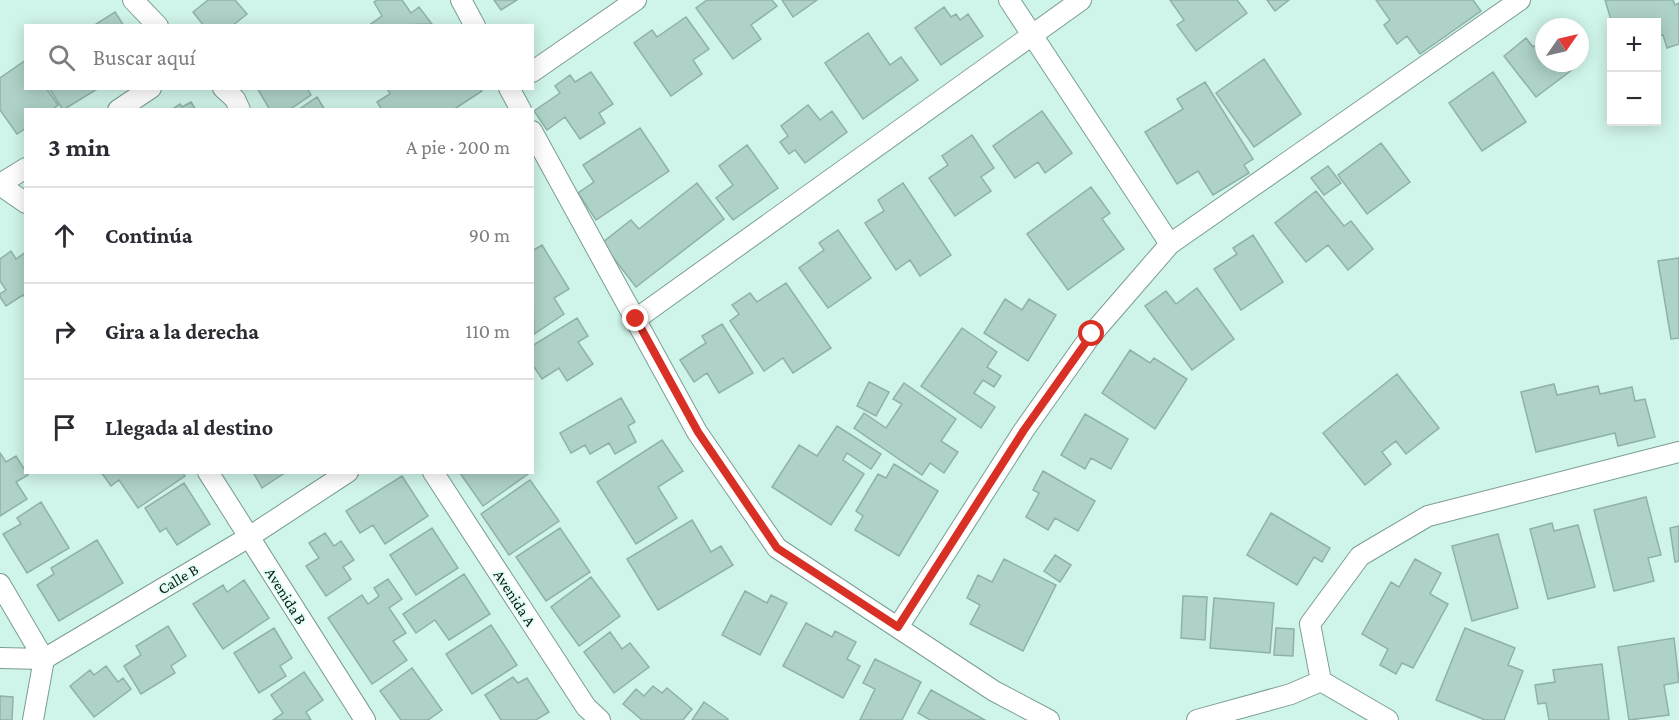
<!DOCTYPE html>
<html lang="es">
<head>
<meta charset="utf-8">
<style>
  :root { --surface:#fff; --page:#f7f7f7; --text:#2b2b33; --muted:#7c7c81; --line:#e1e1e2 }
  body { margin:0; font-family:"Crimson Pro",serif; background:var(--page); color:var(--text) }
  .controls { position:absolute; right:18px; top:18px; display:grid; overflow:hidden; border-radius:0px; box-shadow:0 3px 15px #0003 }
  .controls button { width:54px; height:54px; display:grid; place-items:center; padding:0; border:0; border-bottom:2px solid var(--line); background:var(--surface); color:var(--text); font:30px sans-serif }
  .compass { position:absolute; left:1535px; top:18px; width:54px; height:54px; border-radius:50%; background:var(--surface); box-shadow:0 3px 15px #0003; rotate:56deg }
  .stop { position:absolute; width:18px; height:18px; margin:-14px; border:4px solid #d93025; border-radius:50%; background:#fff }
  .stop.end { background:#d93025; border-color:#fff; box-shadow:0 2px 6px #0008 }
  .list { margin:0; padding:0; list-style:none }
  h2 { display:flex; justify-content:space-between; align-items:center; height:78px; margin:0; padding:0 24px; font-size:26px }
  h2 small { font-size:20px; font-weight:400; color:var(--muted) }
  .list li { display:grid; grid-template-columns:39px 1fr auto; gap:18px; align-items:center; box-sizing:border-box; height:96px; padding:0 24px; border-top:2px solid var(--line) }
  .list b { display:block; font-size:22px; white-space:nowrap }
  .list em { font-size:20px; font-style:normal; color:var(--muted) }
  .icon { flex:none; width:33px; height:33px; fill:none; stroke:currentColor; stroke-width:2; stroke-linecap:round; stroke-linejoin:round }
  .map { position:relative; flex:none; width:1679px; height:720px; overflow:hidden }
  .search { position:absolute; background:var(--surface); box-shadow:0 3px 15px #0003; left:24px; top:24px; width:510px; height:66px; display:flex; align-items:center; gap:15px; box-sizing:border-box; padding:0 21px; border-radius:0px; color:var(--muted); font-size:22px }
  .panel { position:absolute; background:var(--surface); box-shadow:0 3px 15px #0003; left:24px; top:108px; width:510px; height:366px; border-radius:0px }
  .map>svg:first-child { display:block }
  .building { fill:#aed2c8; stroke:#8fb1a8; stroke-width:1.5 }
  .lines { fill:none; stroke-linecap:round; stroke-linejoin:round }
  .street-casing { stroke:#7b9d94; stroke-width:22 }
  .street { stroke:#fff; stroke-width:20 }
  .route { stroke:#d93025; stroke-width:8 }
  .labels { text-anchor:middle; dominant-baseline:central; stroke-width:4.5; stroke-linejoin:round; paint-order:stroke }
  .street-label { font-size:16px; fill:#0f1c19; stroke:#e2fff6 }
</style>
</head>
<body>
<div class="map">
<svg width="1679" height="720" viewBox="0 0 1679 720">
  <rect width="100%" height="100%" fill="#cff4e9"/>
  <path class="building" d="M208 0H235L247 14 232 26H204L193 12Z
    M377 0H402L411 13 419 7 432 24 368 26 382 16 374 2Z
    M494 0H517L501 10Z
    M707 0H772L777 6 751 25 761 39 733 59 696 8Z
    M782 0H817L793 17Z
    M1170 0H1237L1247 13 1196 51 1177 25 1184 20Z
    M1267 0H1289L1275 11Z
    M1376 0H1473L1481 11 1420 54 1407 36 1397 44 1384 25 1390 20Z
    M1605 0H1673L1675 5 1679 3V44L1667 48 1663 35 1656 37V22L1612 23Z
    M944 7 951 17 956 14 960 20 968 14 983 36 941 65 915 28Z
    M115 12 124 26H93Z
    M686 17 709 49 693 60 702 74 671 96 634 43 652 30 657 37Z
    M868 33 890 65 901 57 918 80 863 119 825 63Z
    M1526 38 1533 47 1544 38V63H1581L1536 97 1504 56Z
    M1264 59 1301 114 1254 147 1216 93Z
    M26 60V88H46L58 105 52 110H26V128L17 134 0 110V78Z
    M591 72 613 104 599 113 605 123 580 139 565 117 547 130 534 111 560 93 555 86 570 75 575 82Z
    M1493 72 1526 122 1482 151 1449 103Z
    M1205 82 1253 159 1244 165 1249 173 1213 195 1198 171 1177 184 1145 132 1183 109 1177 99Z
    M49 88H99L63 110Z
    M257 88H307L311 95 289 110H270Z
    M387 88H480L482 91 453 110H382L377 102 390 94Z
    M317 97 325 110H298Z
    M191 102 196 110H171L180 104 182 107Z
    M808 105 820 120 832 111 847 132 805 163 795 150 789 154 780 142 788 136 781 126Z
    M1042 111 1072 153 1045 173 1038 162 1015 178 993 146Z
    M640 128 669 171 596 220 578 193 594 182 583 165Z
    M972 135 994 168 981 177 991 191 955 216 929 178 948 165 942 156Z
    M1381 143 1410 182 1367 214 1338 175Z
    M747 145 778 188 733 220 716 198 733 185 719 166Z
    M1328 166 1341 183 1324 195 1311 178Z
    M697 183 724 219 636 287 602 243 631 220 639 229Z
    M903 183 951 255 920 276 910 260 896 270 865 223 884 211 878 200Z
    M1091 187 1110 213 1102 219 1124 249 1068 290 1027 234Z
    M1316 191 1344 226 1351 221 1373 249 1348 270 1328 245 1306 262 1275 223Z
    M838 230 871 278 828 308 799 268 824 250 819 243Z
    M1253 235 1283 282 1241 310 1214 269 1237 254 1233 248Z
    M542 245 569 289 554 298 564 314 534 334 532 251Z
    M11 251 16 259 26 252V298L23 295 6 306 0 297V294L6 290 0 281V259Z
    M1679 258V338L1671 339 1658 261Z
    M786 283 831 348 793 373 783 358 764 371 730 321 739 314 732 305 750 293 757 302Z
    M1197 288 1234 339 1192 370 1145 306 1166 291 1176 304Z
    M1005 299 1022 310 1029 299 1056 315 1028 361 984 333Z
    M577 318 588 336 578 342 593 364 567 381 559 368 542 379 532 364V346Z
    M722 324 753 373 719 393 707 373 694 382 680 360 706 343 702 336Z
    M962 328 997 352 987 367 1001 376 994 387 983 380 974 393 995 407 981 428 921 386Z
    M1130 350 1150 363 1154 358 1187 379 1155 429 1102 393Z
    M1397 374 1439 428 1406 454 1396 441 1382 452 1391 464 1365 485 1323 433Z
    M869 382 889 392 876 416 857 406Z
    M904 383 956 419 941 441 958 452 944 473 930 463 922 475 854 428 864 413 886 428 902 404 893 399Z
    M1554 384 1557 395 1598 386 1600 394 1632 387 1635 401 1645 399 1655 437 1618 446 1615 433 1536 452 1521 392Z
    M621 398 635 422 628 426 636 442 615 454 609 443 590 454 585 445 571 453 560 433Z
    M1085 414 1128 439 1111 469 1091 458 1085 469 1061 455Z
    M837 426 881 454 871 469 847 453 843 460 864 474 831 525 772 487 799 445 817 456Z
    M662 440 683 471 658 487 677 518 636 544 597 482Z
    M0 453 6 462 16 456 28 475 16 482 27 499 0 516Z
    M894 464 938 491 899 556 855 530 863 516 856 511 878 474 886 478Z
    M1043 471 1095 501 1078 531 1055 518 1048 530 1026 517 1039 493 1033 490Z
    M101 472H182L185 476 138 508 119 480 111 486Z
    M253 472H286L262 488Z
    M461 472H527L528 474 483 506 460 473Z
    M402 476 428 516 385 544 373 525 360 533 346 511Z
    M530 480 559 521 509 555 481 514Z
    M184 483 210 524 177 545 166 528 160 532 145 508Z
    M1646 497 1661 555 1648 558 1654 581 1614 591 1594 510Z
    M41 502 69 548 27 573 3 534 21 524 17 518Z
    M1271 513 1330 548 1322 562 1314 557 1297 585 1247 555Z
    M692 520 711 552 721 546 733 565 658 610 627 559Z
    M1552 523 1554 531 1578 525 1595 587 1548 599 1530 529Z
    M1679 526V561L1675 562 1670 528Z
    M432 528 458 568 416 595 390 555Z
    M560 528 590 572 546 601 516 557Z
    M325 533 334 546 341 541 354 560 343 567 351 579 326 596 306 566 319 558 309 543Z
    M1498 534 1518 608 1472 621 1452 546Z
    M97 540 123 583 59 621 37 585 54 574 51 568Z
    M1055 555 1071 565 1060 582 1044 571Z
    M1004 559 1056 585 1023 651 970 624 980 605 967 598 978 575 992 582Z
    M1415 559 1441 573 1430 594 1448 604 1413 668 1402 663 1396 674 1380 665 1388 649 1362 634 1391 582 1399 587Z
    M464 574 490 614 449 640 435 620 416 633 403 614Z
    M591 577 620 616 579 646 551 607Z
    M388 579 402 599 389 608 406 633 393 641 407 660 372 684 328 618 362 595 368 604 379 596 374 588Z
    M244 580 269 618 223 649 193 604 223 585 227 592Z
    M745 591 767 603 771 595 787 603 760 655 722 635Z
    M1183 596 1207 597 1205 640 1181 638Z
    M1214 598 1274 603 1270 653 1210 648Z
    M806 623 832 637 835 631 856 642 847 659 860 666 843 698 783 666Z
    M491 625 517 665 472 694 446 654Z
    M168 626 186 656 171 666 175 673 141 694 124 666 141 655 136 646Z
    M274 628 292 658 280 666 286 676 259 693 234 653Z
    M1276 628 1294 629 1293 656 1274 655Z
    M1465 628 1515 648 1508 665 1523 671 1504 720H1485L1436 700Z
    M610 632 622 649 630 643 649 667 614 693 584 652Z
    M1674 638 1679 682 1664 685 1669 715 1629 720 1618 647Z
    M875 659 921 682 902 720H860L875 689 863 683Z
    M1602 664 1609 720H1549L1546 703 1538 704 1535 685 1555 682 1553 670Z
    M106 666 118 682 123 678 131 689 94 717 70 686 90 670 94 675Z
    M412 668 442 710 428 720H401L380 691Z
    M304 672 323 700 306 712 311 720H273L283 713 271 695Z
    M513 677 518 683 527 678 549 712 536 720H501L485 695Z
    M653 686 662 693 667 688 692 709 683 720H642L623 704 636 689 644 696Z
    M931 690 985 720H930L918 713Z
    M0 696 13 697 12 720H0Z
    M704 702 728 719 727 720H692Z"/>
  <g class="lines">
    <g class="street-casing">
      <path id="street" d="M133 0 158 26
        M461 0 475 26
        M1009 0 1170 244
        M532 72 636 0
        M223 88 235 99 240 110
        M509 88 521 110
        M118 110 151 88
        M532 131 697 432 777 548 994 691 1049 720
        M0 184 26 168
        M0 185 26 203
        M636 319 1081 0
        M208 472 365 720
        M433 472 586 707 600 720
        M0 584 44 659 33 720
        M898 627 1024 430 1092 334 1170 244 1520 0
        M0 658 44 659 249 537 348 472
        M1321 681 1310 624 1360 556 1428 516 1679 452
        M1197 720 1291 694 1321 681 1388 720"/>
    </g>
    <use href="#street" class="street"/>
  </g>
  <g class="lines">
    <path class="route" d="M636 319 698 432 777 548 898 627 1024 430 1092 334"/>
  </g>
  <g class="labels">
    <g class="street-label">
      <text transform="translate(178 579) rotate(-31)">Calle B</text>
      <text transform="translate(286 596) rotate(58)">Avenida B</text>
      <text transform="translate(515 598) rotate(57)">Avenida A</text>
    </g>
  </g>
</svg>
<div class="controls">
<button>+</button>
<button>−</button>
</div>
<svg class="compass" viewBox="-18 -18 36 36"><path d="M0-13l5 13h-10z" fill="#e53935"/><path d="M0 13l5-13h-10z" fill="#7c7c81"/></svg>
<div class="stop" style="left:1092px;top:334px"></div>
<div class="stop end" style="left:636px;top:319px"></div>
<div class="search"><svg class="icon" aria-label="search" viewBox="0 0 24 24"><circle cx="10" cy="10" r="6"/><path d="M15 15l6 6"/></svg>Buscar aquí</div>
<section class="panel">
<h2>3 min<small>A pie · 200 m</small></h2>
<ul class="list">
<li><svg class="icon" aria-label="ahead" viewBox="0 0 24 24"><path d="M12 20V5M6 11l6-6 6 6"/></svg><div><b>Continúa</b></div><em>90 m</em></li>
<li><svg class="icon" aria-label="right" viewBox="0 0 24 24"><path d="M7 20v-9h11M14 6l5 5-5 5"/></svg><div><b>Gira a la derecha</b></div><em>110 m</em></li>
<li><svg class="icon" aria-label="arrive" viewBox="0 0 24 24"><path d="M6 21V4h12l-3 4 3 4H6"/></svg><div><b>Llegada al destino</b></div></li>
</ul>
</section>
</div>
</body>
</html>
